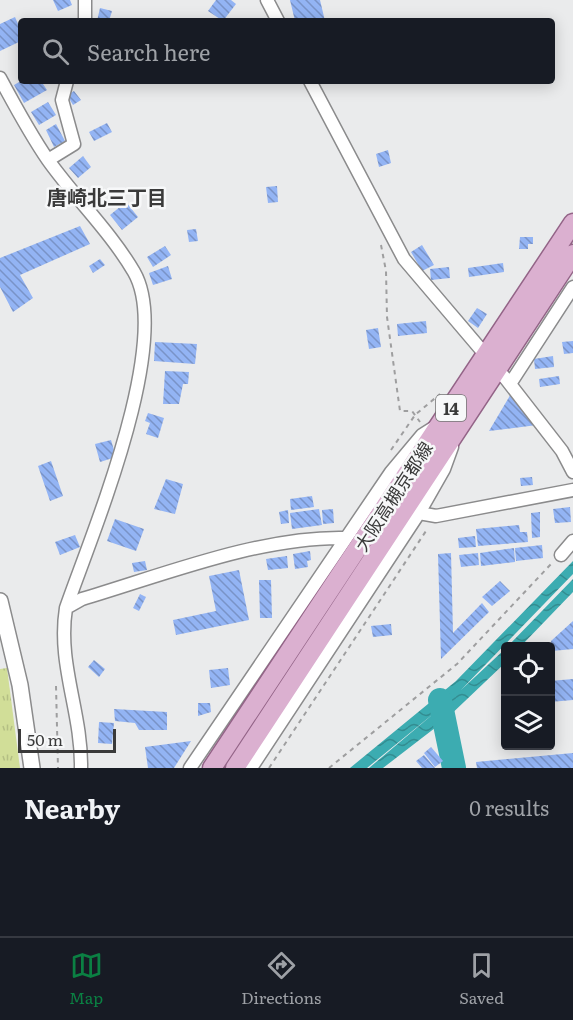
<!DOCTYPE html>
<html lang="en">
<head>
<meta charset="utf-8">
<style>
  :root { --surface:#171b24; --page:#242831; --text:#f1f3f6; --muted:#9ea1a6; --line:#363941; --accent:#0b8043 }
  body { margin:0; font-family:Literata,"Noto Sans JP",serif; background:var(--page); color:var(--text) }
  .controls { position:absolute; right:18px; bottom:18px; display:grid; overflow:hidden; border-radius:6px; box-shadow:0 3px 15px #0003 }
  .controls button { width:54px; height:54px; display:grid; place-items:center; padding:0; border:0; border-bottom:2px solid var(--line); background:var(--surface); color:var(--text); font:30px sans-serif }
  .scale { position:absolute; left:18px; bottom:15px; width:98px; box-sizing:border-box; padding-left:6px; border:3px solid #3a3a3a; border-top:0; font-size:16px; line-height:21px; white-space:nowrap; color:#3a3a3a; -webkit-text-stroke:4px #f7f8f9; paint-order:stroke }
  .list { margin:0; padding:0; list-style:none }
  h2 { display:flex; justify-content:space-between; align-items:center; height:78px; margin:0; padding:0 24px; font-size:26px }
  h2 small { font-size:20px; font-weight:400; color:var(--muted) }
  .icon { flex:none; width:33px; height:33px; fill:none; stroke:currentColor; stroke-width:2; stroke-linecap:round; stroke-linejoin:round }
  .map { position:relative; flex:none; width:573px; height:768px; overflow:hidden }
  .search { position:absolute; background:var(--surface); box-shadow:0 3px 15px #0003; left:18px; right:18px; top:18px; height:66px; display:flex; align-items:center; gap:15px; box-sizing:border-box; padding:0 21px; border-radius:6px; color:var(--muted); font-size:22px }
  .sheet { height:168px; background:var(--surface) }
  nav { display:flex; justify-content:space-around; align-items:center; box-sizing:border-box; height:84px; border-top:2px solid var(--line); background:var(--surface); font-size:16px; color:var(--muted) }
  nav a { display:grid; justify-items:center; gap:3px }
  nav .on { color:var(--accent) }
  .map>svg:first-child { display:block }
  .grass { fill:url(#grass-tufts) }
  .water { fill:url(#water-waves) }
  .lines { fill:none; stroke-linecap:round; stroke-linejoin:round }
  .river { stroke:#3cacb1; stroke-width:24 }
  .building { fill:url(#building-back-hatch) }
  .minor-casing { stroke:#8b8b8c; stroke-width:15 }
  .tertiary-casing { stroke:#8b8b8c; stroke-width:18 }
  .primary-casing { stroke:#936487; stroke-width:21 }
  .path { stroke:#9e9e9f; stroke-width:2; stroke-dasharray:4.5 4.5; stroke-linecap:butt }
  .minor { stroke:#fff; stroke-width:12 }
  .tertiary { stroke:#fff; stroke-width:15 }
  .primary { stroke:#dbb0d0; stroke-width:18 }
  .labels { text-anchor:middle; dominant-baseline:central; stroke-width:5; stroke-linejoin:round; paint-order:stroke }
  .shield { fill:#f7f8f9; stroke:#737373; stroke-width:1.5 }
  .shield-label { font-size:16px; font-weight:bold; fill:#3a3a3a }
  .street-label { font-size:18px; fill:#3a3a3a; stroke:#f7f8f9 }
  .neighbourhood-label { font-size:20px; font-weight:bold; fill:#3a3a3a; stroke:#f7f8f9 }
</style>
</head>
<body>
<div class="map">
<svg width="573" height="768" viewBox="0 0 573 768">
  <defs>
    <pattern id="grass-tufts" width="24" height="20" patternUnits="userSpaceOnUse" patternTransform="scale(1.5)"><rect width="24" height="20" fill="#d1de98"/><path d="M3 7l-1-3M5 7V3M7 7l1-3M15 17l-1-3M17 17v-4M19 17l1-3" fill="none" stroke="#b4bf84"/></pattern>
    <pattern id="water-waves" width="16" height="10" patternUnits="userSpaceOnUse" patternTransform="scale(1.5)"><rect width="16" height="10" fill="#3cacb1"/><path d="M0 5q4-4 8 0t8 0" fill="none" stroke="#338d91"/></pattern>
    <pattern id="building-back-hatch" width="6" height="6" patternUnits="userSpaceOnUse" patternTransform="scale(1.5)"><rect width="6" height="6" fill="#93b4f4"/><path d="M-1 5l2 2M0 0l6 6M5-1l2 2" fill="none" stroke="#7993c7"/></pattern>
  </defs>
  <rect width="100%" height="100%" fill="#eaebec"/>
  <path class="grass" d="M7 668 20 768H0V669Z"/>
  <path class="water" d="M573 561V574L461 690 505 649V663L444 721 383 768H369L438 710 367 768H350L456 681Z
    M573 579V592L521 646H508Z"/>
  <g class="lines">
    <path class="river" d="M440 700 454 768"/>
  </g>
  <path class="building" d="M53 0H70L72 5 58 11Z
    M216 0H231L236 4 223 21 208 11Z
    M290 0H320L325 21H295Z
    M100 8 112 11 109 21H97Z
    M15 17 21 31V41L0 51V24Z
    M21 81H41L47 90 24 103 14 85Z
    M74 91 81 100 73 105 67 95Z
    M48 102 56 115 39 125 31 112Z
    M107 123 112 132 94 141 89 132Z
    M56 124 65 141 54 147 46 130Z
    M388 150 391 163 379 167 376 154Z
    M83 156 91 167 78 178 69 168Z
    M277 186 278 202 268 203 266 187Z
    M126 202 138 217 122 230 110 215Z
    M80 226 90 244 20 275 33 298 13 312 0 287V258Z
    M196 229 198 241 189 242 187 230Z
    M520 237H533V244H528V249H519Z
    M422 245 434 265 422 271 411 252Z
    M165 246 171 255 153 267 147 257Z
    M100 259 105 265 93 273 89 266Z
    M503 263 504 272 469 277 468 268Z
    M168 266 172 279 153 285 149 273Z
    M449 267 450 278 431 280 430 269Z
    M477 308 487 314 478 328 468 321Z
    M426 321 427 333 398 336 397 324Z
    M378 328 381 347 369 349 366 330Z
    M573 341V353L564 354 562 342Z
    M155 342 197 344 195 364 154 361Z
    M553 356 554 367 535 369 534 359Z
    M165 371 189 372 188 384H183L179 404H163Z
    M559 376 560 384 540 387 539 379Z
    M512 392 537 425 489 431Z
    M148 413 164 418 158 438 146 434 150 423 145 421Z
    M111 440 116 457 100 462 95 444Z
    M51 461 63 496 50 501 38 466Z
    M532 477 533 485 521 486 520 478Z
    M166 479 183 484 175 514 154 509Z
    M312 496 314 507 291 510 290 499Z
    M570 507 571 522 555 523 553 509Z
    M319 509 322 525 292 529 290 513Z
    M333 509 334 523 323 524 322 510Z
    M288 510 289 523 281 524 279 512Z
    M540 512V537L532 538 531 513Z
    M115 519 144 529 136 551 107 541Z
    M519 525 520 532H527L528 542 478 546 476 529Z
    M75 535 80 547 60 555 55 542Z
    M475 536 476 547 459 548 458 538Z
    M542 545 543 558 516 561 515 548Z
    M514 548 515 562 481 566 480 553Z
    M310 551 311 560 307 561 308 567 295 569 293 554Z
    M451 553 453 633 482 603 489 612 441 659 438 554Z
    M478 553 479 565 461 567 459 555Z
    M287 556 288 568 268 570 266 559Z
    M145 561 147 570 134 572 132 563Z
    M239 570 249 620 176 635 173 620 216 611 209 576Z
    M259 580H271L272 618H260Z
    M500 581 510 591 492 606 482 597Z
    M140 594 146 597 139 611 133 608Z
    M573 621V649L552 651 551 641Z
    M391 624 392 635 373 637 371 626Z
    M94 660 105 669 99 677 88 667Z
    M228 668 230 685 211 688 209 670Z
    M573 679V700L550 702V681Z
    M198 703H210L211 712 198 716Z
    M114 709 167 712V730H139L135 723 115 721Z
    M99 722 114 723 112 744 98 743Z
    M191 741 174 768H148L145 747Z
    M431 747 443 761 435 767 424 753Z
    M573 753V768H477L476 762Z
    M424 755 435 768H422L416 761Z"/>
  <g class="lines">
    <g class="minor-casing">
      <path id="minor" d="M85 0V21
        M267 0 278 21
        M0 78C15 106 30 134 48 160 75 198 110 231 134 272 174 341 91 536 66 608 57 664 82 712 81 768
        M310 81 404 259 506 379 562 451 573 472
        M48 160 74 144 62 100 67 81
        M510 384 573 287
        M419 513 436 516 573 490
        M561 555 573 541
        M66 608 82 599C163 575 261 536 345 538
        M190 768 391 472 422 435 433 428
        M251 768 419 513 444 469 452 447"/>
    </g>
    <g class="tertiary-casing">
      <path id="tertiary" d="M0 601 20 685 32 768"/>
    </g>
    <g class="primary-casing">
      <path id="primary" d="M212 768 573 223
        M235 768 573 254"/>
    </g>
    <path class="path" d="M381 245 386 271 387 317 400 411H412L420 422
      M391 450 415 415 440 394
      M56 686 58 768
      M269 768 428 528
      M329 768 457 664 552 563"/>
    <use href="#minor" class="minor"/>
    <use href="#tertiary" class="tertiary"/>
    <use href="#primary" class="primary"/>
  </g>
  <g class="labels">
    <rect class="shield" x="436" y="395" width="30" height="26" rx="4.5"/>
    <g class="shield-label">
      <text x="451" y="408">14</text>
    </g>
    <g class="street-label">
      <text transform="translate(393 496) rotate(-57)">大阪高槻京都線</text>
    </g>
    <g class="neighbourhood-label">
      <text x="107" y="196">唐崎北三丁目</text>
    </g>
  </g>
</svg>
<div class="controls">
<button><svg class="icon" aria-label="locate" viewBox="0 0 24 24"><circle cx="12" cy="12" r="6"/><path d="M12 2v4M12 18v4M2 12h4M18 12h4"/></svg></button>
<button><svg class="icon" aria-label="layers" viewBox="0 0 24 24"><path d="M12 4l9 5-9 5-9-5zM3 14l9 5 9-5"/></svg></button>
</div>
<div class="scale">50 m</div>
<div class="search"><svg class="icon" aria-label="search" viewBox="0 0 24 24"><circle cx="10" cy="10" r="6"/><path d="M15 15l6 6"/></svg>Search here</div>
</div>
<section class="sheet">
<h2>Nearby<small>0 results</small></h2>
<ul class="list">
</ul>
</section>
<nav>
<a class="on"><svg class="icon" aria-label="map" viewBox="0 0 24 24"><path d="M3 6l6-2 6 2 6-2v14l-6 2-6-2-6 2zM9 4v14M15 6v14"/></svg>Map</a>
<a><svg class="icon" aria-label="directions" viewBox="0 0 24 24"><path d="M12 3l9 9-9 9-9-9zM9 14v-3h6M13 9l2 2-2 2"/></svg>Directions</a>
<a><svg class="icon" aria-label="saved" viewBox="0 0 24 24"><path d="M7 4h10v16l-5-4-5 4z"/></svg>Saved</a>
</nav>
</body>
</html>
